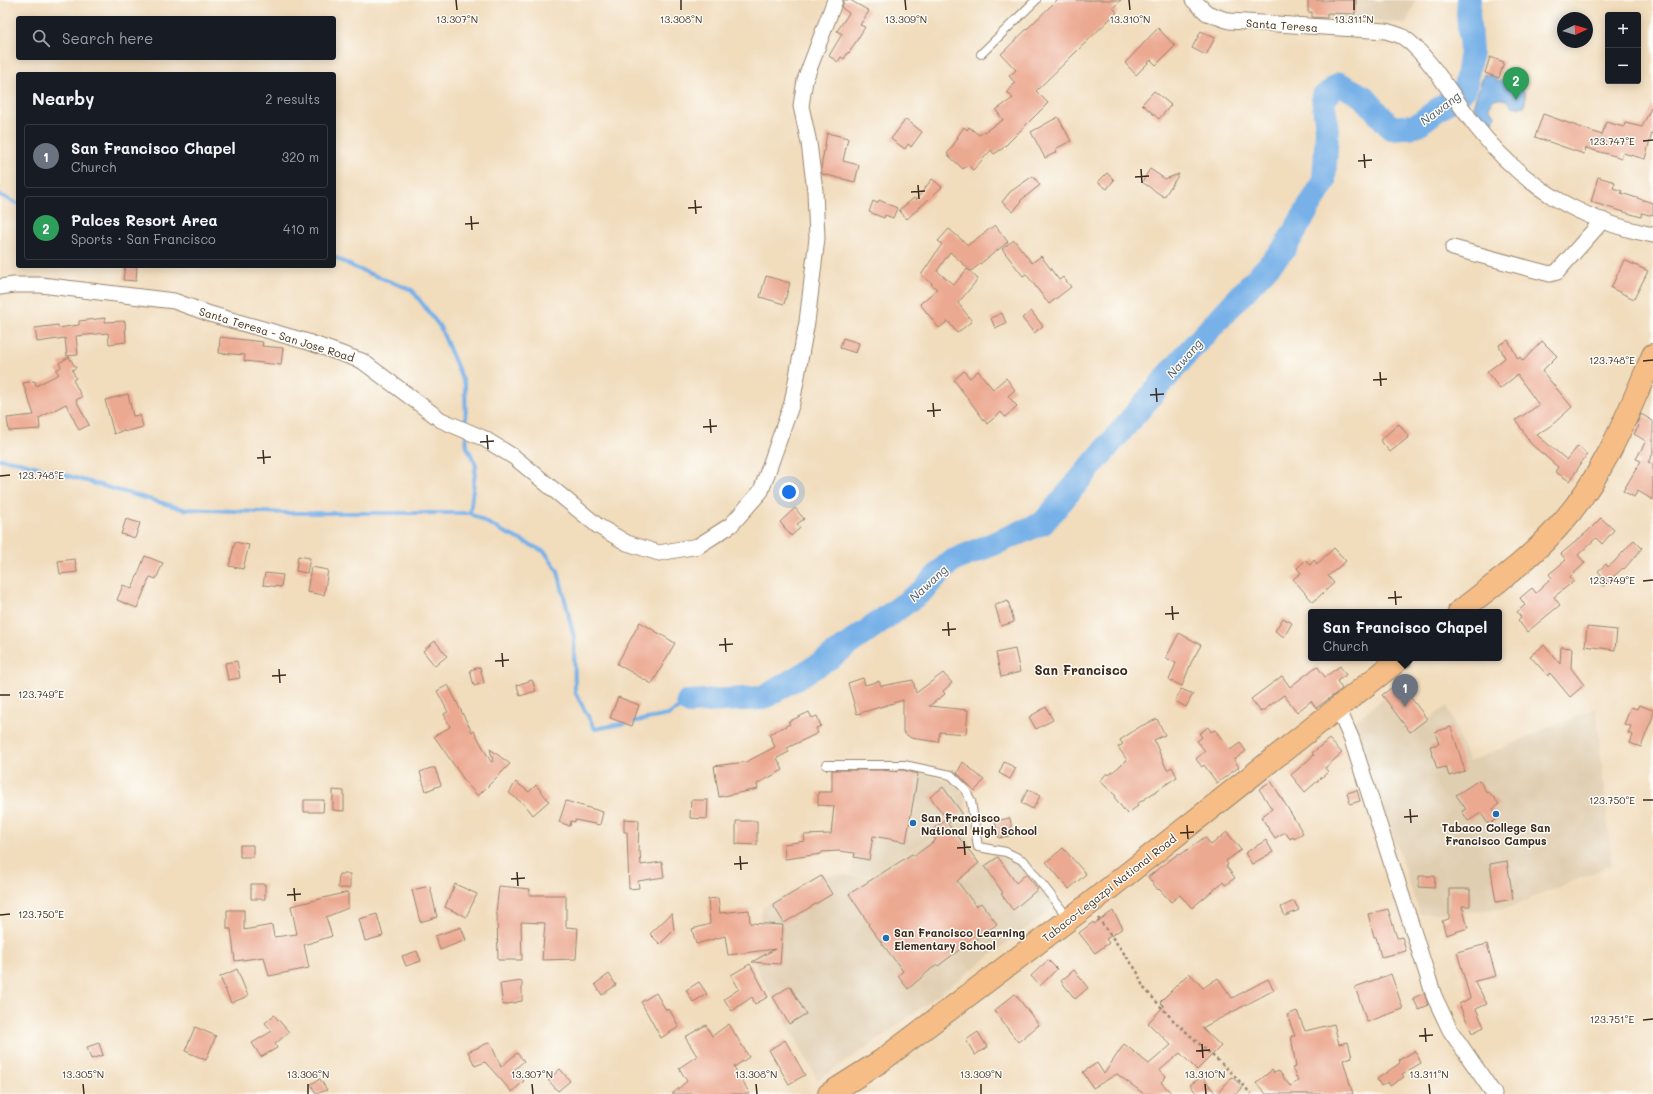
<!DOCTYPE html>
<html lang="en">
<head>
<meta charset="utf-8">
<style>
  :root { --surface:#171b24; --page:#242831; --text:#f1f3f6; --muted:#9ea1a6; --line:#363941; --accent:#0b8043 }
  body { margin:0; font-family:Mali,sans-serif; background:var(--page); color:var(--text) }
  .controls { position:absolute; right:12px; top:12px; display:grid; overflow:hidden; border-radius:4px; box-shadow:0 2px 10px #0003 }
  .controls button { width:36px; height:36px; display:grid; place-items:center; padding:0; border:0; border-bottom:1px solid var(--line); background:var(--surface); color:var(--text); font:20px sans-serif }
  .compass { position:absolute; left:1557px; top:12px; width:36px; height:36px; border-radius:50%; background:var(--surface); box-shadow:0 2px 10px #0003; rotate:86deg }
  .you { position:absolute; left:789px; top:492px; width:14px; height:14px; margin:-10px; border:3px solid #fff; border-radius:50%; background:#1a73e8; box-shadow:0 0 0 6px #1a73e833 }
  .badge { display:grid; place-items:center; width:26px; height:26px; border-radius:50%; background:var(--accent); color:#fff; font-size:13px; font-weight:700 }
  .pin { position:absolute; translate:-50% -33px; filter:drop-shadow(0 1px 2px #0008) }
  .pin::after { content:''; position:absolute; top:21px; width:14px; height:12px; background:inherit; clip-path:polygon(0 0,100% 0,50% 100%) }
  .popup { position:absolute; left:1308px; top:609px; width:194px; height:52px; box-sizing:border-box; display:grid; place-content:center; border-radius:4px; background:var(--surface); filter:drop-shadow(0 1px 3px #0005); font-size:13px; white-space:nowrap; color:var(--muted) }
  .popup b { font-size:15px; color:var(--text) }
  .popup::after { content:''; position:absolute; left:50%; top:100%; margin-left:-8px; border:8px solid transparent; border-top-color:var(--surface) }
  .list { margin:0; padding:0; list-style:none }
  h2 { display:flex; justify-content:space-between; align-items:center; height:52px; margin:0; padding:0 16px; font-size:17px }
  h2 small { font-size:13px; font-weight:400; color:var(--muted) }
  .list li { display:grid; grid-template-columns:26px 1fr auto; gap:12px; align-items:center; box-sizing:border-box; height:64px; margin:0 8px 8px; padding:0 8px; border:1px solid var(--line); border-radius:4px }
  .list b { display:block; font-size:15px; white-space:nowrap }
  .list p { margin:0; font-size:13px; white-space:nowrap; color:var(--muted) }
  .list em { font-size:13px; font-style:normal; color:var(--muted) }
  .icon { flex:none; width:22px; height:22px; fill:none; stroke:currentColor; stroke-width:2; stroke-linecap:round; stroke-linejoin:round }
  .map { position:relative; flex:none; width:1653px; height:1094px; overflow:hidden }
  .search { position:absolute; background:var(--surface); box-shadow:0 2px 10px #0003; left:16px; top:16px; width:320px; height:44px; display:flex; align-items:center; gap:10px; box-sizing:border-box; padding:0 14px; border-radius:4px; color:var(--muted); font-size:15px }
  .panel { position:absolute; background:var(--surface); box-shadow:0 2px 10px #0003; left:16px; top:72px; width:320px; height:196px; border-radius:4px }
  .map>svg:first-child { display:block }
  .built { fill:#e0ceb1 }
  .water { fill:#77b1e8; stroke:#596e83 }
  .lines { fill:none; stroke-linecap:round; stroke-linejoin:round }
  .stream { stroke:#77b1e8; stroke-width:4 }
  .river { stroke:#77b1e8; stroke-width:24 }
  .building { fill:#eca991 }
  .service-casing { stroke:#96836d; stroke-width:10 }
  .minor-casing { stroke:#96836d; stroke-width:17 }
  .primary-casing { stroke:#96836d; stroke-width:24 }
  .path { stroke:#96836d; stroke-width:2.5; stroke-dasharray:3 3; stroke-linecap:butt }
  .service { stroke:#fff; stroke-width:8 }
  .minor { stroke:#fff; stroke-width:15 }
  .primary { stroke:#f6be86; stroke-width:22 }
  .ticks { fill:none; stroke:#3b2a1e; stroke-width:1.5 }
  .poi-dot { fill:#1f6fb2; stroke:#fdfcf7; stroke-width:1.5 }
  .labels { text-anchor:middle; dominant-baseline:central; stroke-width:3; stroke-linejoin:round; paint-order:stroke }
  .street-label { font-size:11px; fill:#3b2a1e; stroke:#fdfcf7 }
  .poi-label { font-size:11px; font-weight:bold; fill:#3b2a1e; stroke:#fdfcf7; text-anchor:start }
  .water-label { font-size:12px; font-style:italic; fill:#505965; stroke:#fdfcf7 }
  .quarter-label { font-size:13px; font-weight:bold; fill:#3b2a1e; stroke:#fdfcf7 }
  .ticks-label { font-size:10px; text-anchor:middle; fill:#3b2a1e; stroke:#fdfcf7; stroke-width:3; stroke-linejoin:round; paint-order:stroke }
</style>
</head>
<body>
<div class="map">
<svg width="1653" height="1094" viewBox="0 0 1653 1094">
  <rect width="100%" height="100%" fill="#fdfcf7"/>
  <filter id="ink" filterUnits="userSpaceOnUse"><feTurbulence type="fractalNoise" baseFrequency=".025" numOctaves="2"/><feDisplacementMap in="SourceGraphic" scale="8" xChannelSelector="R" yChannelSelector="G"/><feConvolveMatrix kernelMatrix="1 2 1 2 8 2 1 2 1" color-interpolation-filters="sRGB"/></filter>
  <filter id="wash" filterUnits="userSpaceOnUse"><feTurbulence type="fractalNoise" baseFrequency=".012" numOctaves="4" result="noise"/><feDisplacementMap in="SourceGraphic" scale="16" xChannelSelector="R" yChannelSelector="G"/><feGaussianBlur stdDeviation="0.9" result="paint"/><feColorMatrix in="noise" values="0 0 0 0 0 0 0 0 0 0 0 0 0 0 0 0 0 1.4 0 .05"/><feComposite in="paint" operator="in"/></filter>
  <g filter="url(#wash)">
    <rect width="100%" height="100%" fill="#f1dcbc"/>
    <path class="built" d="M1329 0H1416L1406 23 1327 18Z
      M1383 698 1410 734 1447 706 1469 762 1596 708 1612 865 1506 909 1420 914 1354 722Z
      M865 768H897L928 774 956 785 965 798 969 846 982 863 964 877 931 838 867 876 851 874 862 808Z
      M931 839 964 878 995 854 1024 868 1055 907 878 1040 818 1080 755 967 762 908 822 874 868 877Z"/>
    <path class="water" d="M1484 74 1496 78 1498 82 1502 80 1512 84 1514 81C1523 88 1528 94 1524 106 1515 108 1512 107 1507 100L1496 98 1491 102 1489 108 1495 115 1494 121 1488 126 1473 106Z"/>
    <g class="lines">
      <path class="stream" d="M0 195 18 204
        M334 257 358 269 412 290 440 327 465 385 466 426
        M466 435 467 447 476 465 470 513 500 530 545 552 558 571 574 637 575 692 595 729 668 715 688 702
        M0 459 20 462 183 509 288 513H470"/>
      <path class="river" d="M688 702 763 698 828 659 921 592 950 562 1043 523 1188 352 1284 249 1324 182 1327 130 1323 97 1340 84 1364 97 1391 128 1416 126 1465 89 1471 51 1468 13 1469 0"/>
    </g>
    <g id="blocks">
      <path class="building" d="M844 0H850L869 11 860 25 865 27 849 53 848 52 844 59 841 57 838 62 829 56 842 34 837 31 849 13 842 8Z
        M1057 0H1121L1113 8 1117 12 1036 91 1048 103 1002 149 994 154 991 150 973 170 968 165 963 169 947 154 958 138 957 137 964 127 967 130 969 127 979 135 1003 120 996 110 1013 98 1007 92 1015 83 1009 76 1016 70 1001 54Z
        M1308 0H1356L1355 14 1327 13V18L1312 17V12H1308Z
        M1158 28 1175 46 1156 65 1151 60 1136 75 1125 63Z
        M1201 31 1215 38 1206 55 1192 48Z
        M1490 57 1504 62 1499 78 1485 73Z
        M1154 91 1171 105 1159 119 1142 104Z
        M1653 104V129L1645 159 1623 153 1622 158 1586 148 1584 154 1535 137 1543 114 1602 135 1606 122 1624 127 1625 123 1642 127Z
        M1058 117 1071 141 1055 149 1057 152 1045 158 1031 132Z
        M906 119 922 132 911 147 908 144 905 149 891 139Z
        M827 133 848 138 843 161 859 165 855 182 822 174 821 168Z
        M1150 169 1165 179 1179 174 1164 197 1142 182Z
        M1107 173 1114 180 1107 189 1098 182Z
        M1033 176 1040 185 1020 201 1021 202 1013 212 1002 202 1010 192Z
        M1598 177 1615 182 1613 188 1622 191 1621 193 1653 203V216L1642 213 1641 217 1591 202Z
        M932 179 942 187 907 219 899 210 914 198 916 200Z
        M879 200 897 208 893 218 885 215 884 218 869 212 873 201 877 203Z
        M995 225 1008 242 971 271 950 252 937 271 954 285 967 269 978 279 958 303 972 321 957 333 948 321 939 328 920 304 937 289 931 284 932 283 921 275 942 244 938 241 949 229 968 245Z
        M1014 240 1032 263 1041 256 1059 280 1063 277 1071 287 1049 304 1026 274 1023 276 1002 249Z
        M1624 260 1648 271 1634 299 1611 288Z
        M125 266H137L136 281 123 280Z
        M766 276 790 283 784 304 760 297Z
        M1031 311 1043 326 1034 333 1022 318Z
        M1002 313 1006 323 995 328 991 318Z
        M105 318V322L125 321 126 342 109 344 108 333 76 336 78 355 67 356 65 338 37 342 35 328 58 325V328L79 325V321Z
        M220 337 263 342 262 346 283 348 281 365 244 361 245 355 219 353Z
        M843 338 859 343 856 353 840 348Z
        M1508 340 1518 359 1520 357 1523 361 1542 341 1557 356 1542 371 1572 407 1553 424 1537 435 1567 460 1578 446 1587 454 1570 481 1555 472 1558 467 1531 444 1516 420 1539 405 1517 375 1500 389 1487 372 1505 358 1499 345Z
        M69 357 76 368 72 370 76 378 73 380 82 397 76 400 89 425 79 430 66 404 39 418 40 429 9 431 7 418 34 415 23 383 35 381 36 386 59 374 56 370 61 367 59 363Z
        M964 371 970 378 978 371 993 389 1006 378 1015 390 1008 396 1017 406 1005 417 1001 412 987 424 954 380Z
        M128 394 133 416 140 415 143 427 124 432V430L114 434 105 400Z
        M1641 414 1653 421V454L1648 462 1653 464V500L1638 491 1634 497 1623 491 1641 461 1636 459 1646 441 1634 434 1639 426 1637 424Z
        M1399 424 1409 437 1390 452 1380 440Z
        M795 508 804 519 797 524 800 528 791 536 780 522Z
        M1601 518 1614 530 1602 544 1596 538 1578 555 1585 563 1570 577 1574 581 1554 597 1560 605 1527 632 1518 620 1521 617 1517 612 1525 605 1520 598 1532 588 1536 593 1552 578 1549 574 1566 560 1561 554 1588 531Z
        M126 519 140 523 135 538 121 534Z
        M1634 540 1642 548 1624 569 1623 568 1603 586 1597 580 1602 576 1598 571 1606 564 1608 567 1614 562Z
        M235 542 249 545 243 569 229 566Z
        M1334 548 1346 561 1328 576 1334 583 1313 602 1293 579 1301 573 1297 568 1306 560 1310 565 1314 560 1317 564Z
        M145 556 163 563 156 579 150 577 137 608 117 600 123 585 132 589Z
        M298 556 310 558 307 573 296 571Z
        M75 559 77 572 60 574 58 561Z
        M311 567 328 570 324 595 307 592Z
        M265 573 283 575 281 587 263 585Z
        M1008 601 1014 622 1001 626 995 605Z
        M1283 618 1292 623 1284 637 1275 631Z
        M640 622 675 643 652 684 617 664Z
        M1587 627 1617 630 1615 650 1585 646Z
        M1179 633 1201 645 1191 663 1182 686 1169 680 1176 663 1166 658Z
        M435 641 447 656 435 666 423 651Z
        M1544 645 1560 664 1561 647 1572 648 1571 668 1584 685 1570 697 1550 673 1548 676 1530 656Z
        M1015 649 1020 672 1001 677 996 653Z
        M237 661 240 678 228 680 225 663Z
        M1317 666 1325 677 1340 666 1346 675 1337 681 1342 689 1316 708 1311 701 1297 712 1284 695 1261 712 1251 699 1282 676 1290 687Z
        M480 667 484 683 474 686 470 670Z
        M943 673 952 683 943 691 945 694 929 706 968 710 966 734 940 732 938 742 911 738 903 732V700L857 714 848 683 863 678 865 685 879 681 881 686 913 680 916 693Z
        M532 680 536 691 520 696 517 685Z
        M1399 682 1427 719 1410 732 1382 695Z
        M448 685 472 732 474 731 491 762 493 761 490 749 510 764 478 796 467 784 434 736 450 727 444 714 448 712 437 691Z
        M1181 689 1193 694 1186 707 1175 701Z
        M618 697 639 705 632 726 610 718Z
        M1639 705 1653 710V716L1641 747 1630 743 1633 735 1628 733 1631 726 1624 724 1631 707 1637 709Z
        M1046 707 1053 720 1036 729 1029 717Z
        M809 712 812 718 817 716 821 726 816 728 818 733 787 748 789 752 777 758 783 770 757 784 758 789 719 797 714 766 746 762 775 747 769 734 790 724 788 722Z
        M1157 719 1165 735 1154 740 1167 770 1172 767 1177 777 1137 804 1138 806 1127 814 1115 798 1116 796 1100 781 1107 773 1109 775 1127 760 1118 747 1123 744 1120 740 1141 726Z
        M1208 727 1211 732 1215 730 1230 750 1240 743 1246 751 1234 760 1239 767 1217 783 1204 765 1202 767 1196 759 1205 751 1197 741 1202 737 1199 734Z
        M1451 727 1465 771 1449 776 1446 767 1437 769 1430 746 1439 744 1435 732Z
        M1329 739 1342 753 1325 768 1328 772 1305 792 1291 775 1314 755 1312 753Z
        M963 762 984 780 975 791 957 773Z
        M1004 762 1016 768 1010 779 999 773Z
        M431 768H435L441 785 426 791 420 772Z
        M832 770H882L897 772V770H903L918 774 906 842 873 836 869 860 854 857 855 853 839 851 822 852 821 854 785 859 784 844 805 841 804 835 831 834 834 806 818 805V792H832Z
        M1479 780 1487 793 1489 792 1499 804 1493 809 1499 818 1488 824 1481 813 1468 821 1462 811 1466 809 1456 795Z
        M1271 781 1303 833 1294 839 1293 837 1290 839 1285 832 1275 838 1261 817 1272 809 1259 789Z
        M516 782 529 792 536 785 549 801 533 815 526 806 509 793Z
        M943 787 962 813 950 823 930 797Z
        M1028 789 1040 796 1033 809 1021 803Z
        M333 790 344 791V811L333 810Z
        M1357 790 1360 801 1350 804 1347 793Z
        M304 800H324L323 812H304Z
        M691 800H708L707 819 690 818Z
        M566 801 603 812 600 825 575 820V822L571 821 570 826 559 822Z
        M1010 818 1013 835 999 838 995 821Z
        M624 819 639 820 638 851H640L641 865 662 862 664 877 638 881 639 888 629 889 627 832H624Z
        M945 820 979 863 957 881 976 906 981 903 997 924 968 946 967 944 938 966 937 964 908 989 898 976 903 971 868 925 869 924 849 894 912 854 914 856 936 840 929 832Z
        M736 821H757V845L736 844Z
        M1227 832 1241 850 1226 861 1228 865 1226 866 1235 878 1225 885 1223 882 1192 908 1180 895 1171 902 1159 889 1158 890 1148 877 1179 853 1180 855 1205 837 1211 845Z
        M1266 840 1273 852 1252 864 1245 853Z
        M240 845H253V857H240Z
        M1063 848 1086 874 1069 889 1046 862Z
        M998 857 1016 883 1026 874 1038 889 1013 910 1001 894 1003 893 985 866Z
        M1507 861 1513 899 1496 902 1490 864Z
        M339 874H350V888H338Z
        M821 876 832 894 784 923 773 905Z
        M1419 876H1435L1434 888 1419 887Z
        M251 884H265V899H251Z
        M455 884 477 894 466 917 445 907Z
        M430 886 437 917 420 922 412 890Z
        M499 886 530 889 529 895H566V927L578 928 576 959 542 960 545 923 521 922 522 960H498L497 914 496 913Z
        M1449 889H1470V906H1462L1468 928 1446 935 1442 921 1449 919Z
        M348 892V908L326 917 332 936 304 945 309 968 269 976 264 957 235 961 231 929H227V910H244V930L272 925 274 937 297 934 291 906Z
        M718 898 720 913 749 910 750 923 783 925 780 964 752 962 775 949 728 955 725 936 696 944 692 929 710 924 708 899Z
        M1294 901 1299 910 1285 916 1281 907Z
        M1388 909 1397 938 1402 937 1406 951 1381 957 1376 937H1374L1368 914Z
        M1113 911 1123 928 1106 939 1109 943 1095 953 1079 933 1093 922 1094 924Z
        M672 913 674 930 660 944 650 934Z
        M377 914 383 936 365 941 359 919Z
        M461 927 466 940 440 950 435 936Z
        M1487 944 1496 976 1475 981 1487 1004 1476 1009 1484 1027 1472 1033 1459 1004 1470 998 1457 952Z
        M417 951 421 961 406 966 402 956Z
        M1048 960 1057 969 1040 986 1031 976Z
        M750 964 768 997 755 1004 752 997 732 1011 724 999 739 989 731 975Z
        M237 969 248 996 231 1003 220 977Z
        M1074 970 1088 988 1075 999 1061 981Z
        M1189 973 1203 988 1218 978 1232 998 1268 979 1274 990 1202 1028 1221 1046 1197 1070 1180 1053 1159 1071 1166 1077 1161 1082 1172 1094H1144L1117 1074 1093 1088 1083 1072 1097 1063 1104 1074 1124 1044 1149 1064 1171 1045 1148 1023 1164 1006 1160 1002Z
        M609 974 616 985 602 995 595 984Z
        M1391 974 1403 1009 1367 1022 1355 987Z
        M522 981V1001L503 1005 500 984Z
        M699 982 707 994 693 1002 686 990Z
        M790 986 806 1014 789 1024 773 997Z
        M656 993 666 1010 669 1009 679 1027 661 1038 641 1002Z
        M1424 993 1428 1005 1419 1010 1413 998Z
        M1015 994 1039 1025 1018 1042 994 1011Z
        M1297 1011 1305 1031 1334 1024 1339 1044 1348 1042 1352 1057 1343 1060 1353 1094H1266L1256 1083 1272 1070 1274 1073 1279 1071 1290 1086 1298 1081 1292 1068 1296 1067 1291 1036H1295L1287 1015Z
        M274 1015 289 1032 275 1044 277 1048 261 1057 252 1043 272 1031 265 1023Z
        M729 1024 749 1057 734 1067 750 1094H672L687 1081 679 1068 697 1056 685 1037 706 1025 712 1036Z
        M195 1027 216 1036 206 1060 185 1051Z
        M978 1032 987 1047 975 1055 966 1040Z
        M785 1040 805 1075 789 1084 769 1050Z
        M490 1042 501 1067 517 1053 524 1061 514 1070 524 1081 512 1092 485 1062 475 1066 468 1052Z
        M99 1043 103 1055 91 1059 87 1047Z
        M1415 1051 1421 1063 1402 1074 1404 1077 1390 1086 1388 1082 1381 1086 1377 1079 1400 1063 1399 1060Z
        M560 1069 570 1081 558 1091 548 1080Z
        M1202 1076 1216 1094H1197L1190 1085Z
        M1232 1077 1243 1087 1237 1094H1217Z
        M320 1079 327 1090 316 1094 311 1084Z"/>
    </g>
  </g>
  <g filter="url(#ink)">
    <use href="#blocks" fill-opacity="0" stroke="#96836d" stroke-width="1"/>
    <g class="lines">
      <g class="service-casing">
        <path id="service" d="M981 54 1036 0
          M826 765H904L951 775 964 788 971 801 978 847 1006 852 1024 861 1069 919"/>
      </g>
      <g class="minor-casing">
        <path id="minor" d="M1193 0 1207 13 1229 21 1386 31C1391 33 1398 34 1403 37 1428 54 1454 99 1474 124 1521 185 1578 220 1653 235
          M1453 248 1550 274 1557 272 1603 220
          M0 287 14 285H41L174 301 210 314 308 342 362 361 441 420 483 438 514 457 598 526 627 543 659 553 698 546 731 525 761 491 792 403 807 322 817 238 815 191 809 143 801 106 805 80 835 0
          M1338 708 1352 740 1434 996 1450 1030 1494 1094"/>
      </g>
      <g class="primary-casing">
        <path id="primary" d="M1459 612C1493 585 1529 560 1558 527 1603 478 1627 416 1653 355
          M829 1094 881 1061 1088 905 1401 658"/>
      </g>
      <path class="path" d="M1098 918 1137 971 1143 987 1173 1020 1233 1074 1251 1094"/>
      <use href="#service" class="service"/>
      <use href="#minor" class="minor"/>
      <use href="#primary" class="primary"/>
    </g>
  </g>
  <path class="ticks" d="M456 0 457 10M681 0V10M905 0 906 10M1129 0 1130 10M1354 0V10M1643 141 1653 140M1364 154 1365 168M1358 161 1372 160M1141 169 1142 183M1135 177 1149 176M918 185 919 199M911 192 925 191M695 200 696 214M688 208 702 207M471 216 472 230M465 224 479 223M1643 361 1653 360M1380 372 1381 386M1373 380 1387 379M1156 388 1157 402M1150 395 1164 394M933 403 934 417M927 411 941 410M710 419 711 433M703 427 717 426M487 435 488 449M480 442 494 441M263 450 264 464M257 458 271 457M0 476 10 475M1643 581 1653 580M1395 591 1396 605M1388 598 1402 597M1172 606 1173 620M1165 614 1179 613M948 622 949 636M942 630 956 629M725 638 726 652M719 645 733 644M502 653 503 667M495 661 509 660M279 669 280 683M272 676 286 675M0 695H10M1643 800H1653M1410 809 1411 823M1404 817 1418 816M1187 825 1188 839M1180 833 1194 832M964 841 965 855M957 848 971 847M740 856 741 870M734 864 748 863M517 872 518 886M511 879 525 878M294 888 295 901M287 895 301 894M0 915 10 914M1643 1020 1653 1019M1425 1028 1426 1042M1419 1036 1433 1035M1202 1044 1203 1058M1196 1051 1210 1050M83 1084 84 1094M308 1084V1094M532 1084 533 1094M756 1084 757 1094M981 1084V1094M1205 1084 1206 1094M1429 1084 1430 1094"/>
  <g class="poi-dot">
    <circle cx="1496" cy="814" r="4"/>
    <circle cx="913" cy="823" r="4"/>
    <circle cx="886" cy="938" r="4"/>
  </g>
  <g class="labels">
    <g class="street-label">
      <text transform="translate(1282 25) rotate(4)">Santa Teresa</text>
      <text transform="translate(277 334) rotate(17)">Santa Teresa - San Jose Road</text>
      <text transform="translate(1109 888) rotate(-38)">Tabaco-Legazpi National Road</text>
    </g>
    <g class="poi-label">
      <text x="921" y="817">San Francisco<tspan x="921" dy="13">National High School</tspan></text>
      <text x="1496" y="827" text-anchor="middle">Tabaco College San<tspan x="1496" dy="13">Francisco Campus</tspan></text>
      <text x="894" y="932">San Francisco Learning<tspan x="894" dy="13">Elementary School</tspan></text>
    </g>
    <g class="water-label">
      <text transform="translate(1440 108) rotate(-37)">Nawang</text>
      <text transform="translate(1184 358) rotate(-49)">Nawang</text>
      <text transform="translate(928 583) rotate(-43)">Nawang</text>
    </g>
    <g class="quarter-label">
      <text x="1081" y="669">San Francisco</text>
    </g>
  </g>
  <g class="ticks-label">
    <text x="457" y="23">13.307°N</text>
    <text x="681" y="23">13.308°N</text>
    <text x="906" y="23">13.309°N</text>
    <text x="1130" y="23">13.310°N</text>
    <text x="1354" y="23">13.311°N</text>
    <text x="1612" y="145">123.747°E</text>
    <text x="1612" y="364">123.748°E</text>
    <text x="41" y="479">123.748°E</text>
    <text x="1612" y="584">123.749°E</text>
    <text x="41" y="698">123.749°E</text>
    <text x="1612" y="804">123.750°E</text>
    <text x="41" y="918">123.750°E</text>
    <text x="1612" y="1023">123.751°E</text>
    <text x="83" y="1078">13.305°N</text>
    <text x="308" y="1078">13.306°N</text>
    <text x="532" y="1078">13.307°N</text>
    <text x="756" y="1078">13.308°N</text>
    <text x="981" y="1078">13.309°N</text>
    <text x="1205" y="1078">13.310°N</text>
    <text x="1429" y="1078">13.311°N</text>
  </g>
</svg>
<div class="controls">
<button>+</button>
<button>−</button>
</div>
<svg class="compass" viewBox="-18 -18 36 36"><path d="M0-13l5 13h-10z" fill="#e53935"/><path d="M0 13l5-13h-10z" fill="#9ea1a6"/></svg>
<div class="you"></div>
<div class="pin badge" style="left:1405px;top:707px;background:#6b7280">1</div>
<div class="popup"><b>San Francisco Chapel</b>Church</div>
<div class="pin badge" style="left:1516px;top:100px;background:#2e9e5b">2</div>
<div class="search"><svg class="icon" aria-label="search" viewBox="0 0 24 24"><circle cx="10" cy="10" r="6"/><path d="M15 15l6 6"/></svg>Search here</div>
<section class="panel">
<h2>Nearby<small>2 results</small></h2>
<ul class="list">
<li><span class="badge" style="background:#6b7280">1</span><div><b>San Francisco Chapel</b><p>Church</p></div><em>320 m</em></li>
<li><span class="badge" style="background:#2e9e5b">2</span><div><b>Palces Resort Area</b><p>Sports · San Francisco</p></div><em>410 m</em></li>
</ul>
</section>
</div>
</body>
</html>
